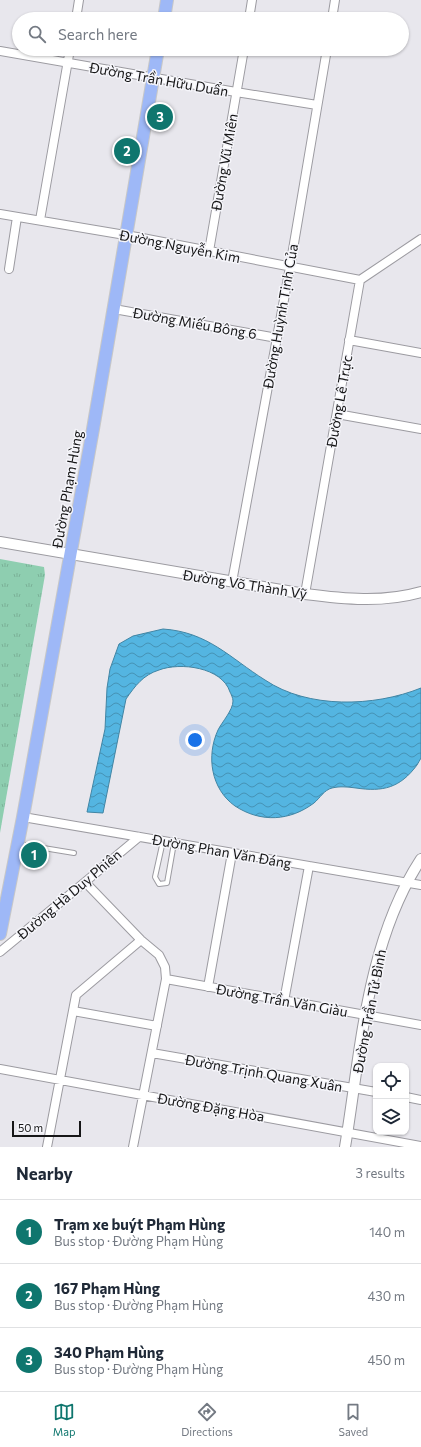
<!DOCTYPE html>
<html lang="en">
<head>
<meta charset="utf-8">
<style>
  :root { --surface:#fff; --page:#f2f2f3; --text:#1f2937; --muted:#747a83; --line:#e0e1e3; --accent:#0f766e }
  body { margin:0; font-family:Commissioner,sans-serif; background:var(--page); color:var(--text) }
  .controls { position:absolute; right:12px; bottom:12px; display:grid; overflow:hidden; border-radius:8px; box-shadow:0 1px 3px #0004 }
  .controls button { width:36px; height:36px; display:grid; place-items:center; padding:0; border:0; border-bottom:1px solid var(--line); background:var(--surface); color:var(--text); font:20px sans-serif }
  .scale { position:absolute; left:12px; bottom:10px; width:69px; box-sizing:border-box; padding-left:4px; border:2px solid #161617; border-top:0; font-size:11px; line-height:14px; white-space:nowrap; color:#161617; -webkit-text-stroke:3px #f5f5fa; paint-order:stroke }
  .you { position:absolute; left:195px; top:740px; width:14px; height:14px; margin:-10px; border:3px solid #fff; border-radius:50%; background:#1a73e8; box-shadow:0 0 0 6px #1a73e833 }
  .badge { display:grid; place-items:center; width:26px; height:26px; border-radius:50%; background:var(--accent); color:#fff; font-size:13px; font-weight:700 }
  .pin { position:absolute; translate:-50% -50%; border:2px solid #fff; box-shadow:0 1px 4px #0006 }
  .list { margin:0; padding:0; list-style:none }
  h2 { display:flex; justify-content:space-between; align-items:center; height:52px; margin:0; padding:0 16px; font-size:17px }
  h2 small { font-size:13px; font-weight:400; color:var(--muted) }
  .list li { display:grid; grid-template-columns:26px 1fr auto; gap:12px; align-items:center; box-sizing:border-box; height:64px; padding:0 16px; border-top:1px solid var(--line) }
  .list b { display:block; font-size:15px; white-space:nowrap }
  .list p { margin:0; font-size:13px; white-space:nowrap; color:var(--muted) }
  .list em { font-size:13px; font-style:normal; color:var(--muted) }
  .icon { flex:none; width:22px; height:22px; fill:none; stroke:currentColor; stroke-width:2; stroke-linecap:round; stroke-linejoin:round }
  .map { position:relative; flex:none; width:421px; height:1147px; overflow:hidden }
  .search { position:absolute; background:var(--surface); box-shadow:0 1px 3px #0004; left:12px; right:12px; top:12px; height:44px; display:flex; align-items:center; gap:10px; box-sizing:border-box; padding:0 14px; border-radius:22px; color:var(--muted); font-size:15px }
  .sheet { height:244px; background:var(--surface) }
  nav { display:flex; justify-content:space-around; align-items:center; box-sizing:border-box; height:56px; border-top:1px solid var(--line); background:var(--surface); font-size:11px; color:var(--muted) }
  nav a { display:grid; justify-items:center; gap:2px }
  nav .on { color:var(--accent) }
  .map>svg:first-child { display:block }
  .park { fill:url(#park-tufts) }
  .water { fill:url(#water-waves); stroke:#4185a4 }
  .lines { fill:none; stroke-linecap:round; stroke-linejoin:round }
  .service-casing { stroke:#9c9ba1; stroke-width:6 }
  .minor-casing { stroke:#9c9ba1; stroke-width:10 }
  .tertiary-casing { stroke:#9c9ba1; stroke-width:12 }
  .primary-casing { stroke:#c7c7c7; stroke-width:14 }
  .service { stroke:#fff; stroke-width:4 }
  .minor { stroke:#fff; stroke-width:8 }
  .tertiary { stroke:#fff; stroke-width:10 }
  .primary { stroke:#9eb8f7; stroke-width:12 }
  .labels { text-anchor:middle; dominant-baseline:central; stroke-width:3; stroke-linejoin:round; paint-order:stroke }
  .street-label { font-size:14px; fill:#161617; stroke:#f5f5fa }
</style>
</head>
<body>
<div class="map">
<svg width="421" height="1147" viewBox="0 0 421 1147">
  <defs>
    <pattern id="park-tufts" width="24" height="20" patternUnits="userSpaceOnUse"><rect width="24" height="20" fill="#8eceb0"/><path d="M3 7l-1-3M5 7V3M7 7l1-3M15 17l-1-3M17 17v-4M19 17l1-3" fill="none" stroke="#7ab097"/></pattern>
    <pattern id="water-waves" width="16" height="10" patternUnits="userSpaceOnUse"><rect width="16" height="10" fill="#54b5e1"/><path d="M0 5q4-4 8 0t8 0" fill="none" stroke="#4592b5"/></pattern>
  </defs>
  <rect width="100%" height="100%" fill="#e8e7ed"/>
  <path class="park" d="M0 559 44 567 45 575 0 833Z"/>
  <path class="water" d="M163 629C208 632 230 658 265 680 308 709 374 707 421 688 421 704 421 720 421 736 421 743 421 751 421 758 420 760 418 763 417 765 400 788 383 792 356 788 348 787 340 786 332 788 324 790 320 798 314 803 290 821 261 823 235 806 211 789 206 756 218 730 222 722 233 710 233 701 233 698 231 694 230 692 222 667 180 662 159 670 143 675 135 686 126 699L103 813 87 812 105 729 107 688 110 669 119 644 133 636Z"/>
  <g class="lines">
    <g class="service-casing">
      <path id="service" d="M163 841 155 877 159 884 167 883 174 843
        M19 844 74 853"/>
    </g>
    <g class="minor-casing">
      <path id="minor" d="M76 19 79 0
        M249 19 252 0
        M332 19 335 0
        M0 51 236 92 317 105
        M0 214 137 237 360 280
        M40 220 70 49
        M209 251 244 49
        M9 269 17 217
        M114 309 277 338
        M349 340 421 353
        M337 414 421 429
        M232 582 290 267 327 49
        M305 594 360 280 421 239
        M23 817 421 885
        M85 882 141 940 159 955 165 967 166 979 133 1147
        M0 952 85 882 139 837
        M166 979 421 1025
        M208 987 232 853
        M284 1001 309 866
        M73 1011 157 1026
        M152 1053 376 1092
        M0 1069 421 1146
        M406 1097 421 1100
        M47 1147 76 995 141 940"/>
    </g>
    <g class="tertiary-casing">
      <path id="tertiary" d="M0 542 305 594C344 599 383 603 421 592
        M345 1147C361 1051 366 943 421 859"/>
    </g>
    <g class="primary-casing">
      <path id="primary" d="M164 19 167 0
        M0 934 23 817 93 429 158 49"/>
    </g>
    <use href="#service" class="service"/>
    <use href="#minor" class="minor"/>
    <use href="#tertiary" class="tertiary"/>
    <use href="#primary" class="primary"/>
  </g>
  <g class="labels">
    <g class="street-label">
      <text transform="translate(159 79) rotate(10)">Đường Trần Hữu Duẩn</text>
      <text transform="translate(224 162) rotate(-80)">Đường Vũ Miên</text>
      <text transform="translate(180 246) rotate(11)">Đường Nguyễn Kim</text>
      <text transform="translate(280 316) rotate(-80)">Đường Huỳnh Tịnh Của</text>
      <text transform="translate(195 323) rotate(10)">Đường Miếu Bông 6</text>
      <text transform="translate(339 401) rotate(-80)">Đường Lê Trực</text>
      <text transform="translate(67 489) rotate(-80)">Đường Phạm Hùng</text>
      <text transform="translate(245 584) rotate(9)">Đường Võ Thành Vỹ</text>
      <text transform="translate(222 851) rotate(10)">Đường Phan Văn Đáng</text>
      <text transform="translate(69 894) rotate(-40)">Đường Hà Duy Phiên</text>
      <text transform="translate(282 1000) rotate(10)">Đường Trần Văn Giàu</text>
      <text transform="translate(369 1011) rotate(-79)">Đường Trần Tử Bình</text>
      <text transform="translate(264 1073) rotate(10)">Đường Trịnh Quang Xuân</text>
      <text transform="translate(211 1107) rotate(10)">Đường Đặng Hòa</text>
    </g>
  </g>
</svg>
<div class="controls">
<button><svg class="icon" aria-label="locate" viewBox="0 0 24 24"><circle cx="12" cy="12" r="6"/><path d="M12 2v4M12 18v4M2 12h4M18 12h4"/></svg></button>
<button><svg class="icon" aria-label="layers" viewBox="0 0 24 24"><path d="M12 4l9 5-9 5-9-5zM3 14l9 5 9-5"/></svg></button>
</div>
<div class="scale">50 m</div>
<div class="you"></div>
<div class="pin badge" style="left:34px;top:855px">1</div>
<div class="pin badge" style="left:127px;top:151px">2</div>
<div class="pin badge" style="left:160px;top:117px">3</div>
<div class="search"><svg class="icon" aria-label="search" viewBox="0 0 24 24"><circle cx="10" cy="10" r="6"/><path d="M15 15l6 6"/></svg>Search here</div>
</div>
<section class="sheet">
<h2>Nearby<small>3 results</small></h2>
<ul class="list">
<li><span class="badge">1</span><div><b>Trạm xe buýt Phạm Hùng</b><p>Bus stop · Đường Phạm Hùng</p></div><em>140 m</em></li>
<li><span class="badge">2</span><div><b>167 Phạm Hùng</b><p>Bus stop · Đường Phạm Hùng</p></div><em>430 m</em></li>
<li><span class="badge">3</span><div><b>340 Phạm Hùng</b><p>Bus stop · Đường Phạm Hùng</p></div><em>450 m</em></li>
</ul>
</section>
<nav>
<a class="on"><svg class="icon" aria-label="map" viewBox="0 0 24 24"><path d="M3 6l6-2 6 2 6-2v14l-6 2-6-2-6 2zM9 4v14M15 6v14"/></svg>Map</a>
<a><svg class="icon" aria-label="directions" viewBox="0 0 24 24"><path d="M12 3l9 9-9 9-9-9zM9 14v-3h6M13 9l2 2-2 2"/></svg>Directions</a>
<a><svg class="icon" aria-label="saved" viewBox="0 0 24 24"><path d="M7 4h10v16l-5-4-5 4z"/></svg>Saved</a>
</nav>
</body>
</html>
